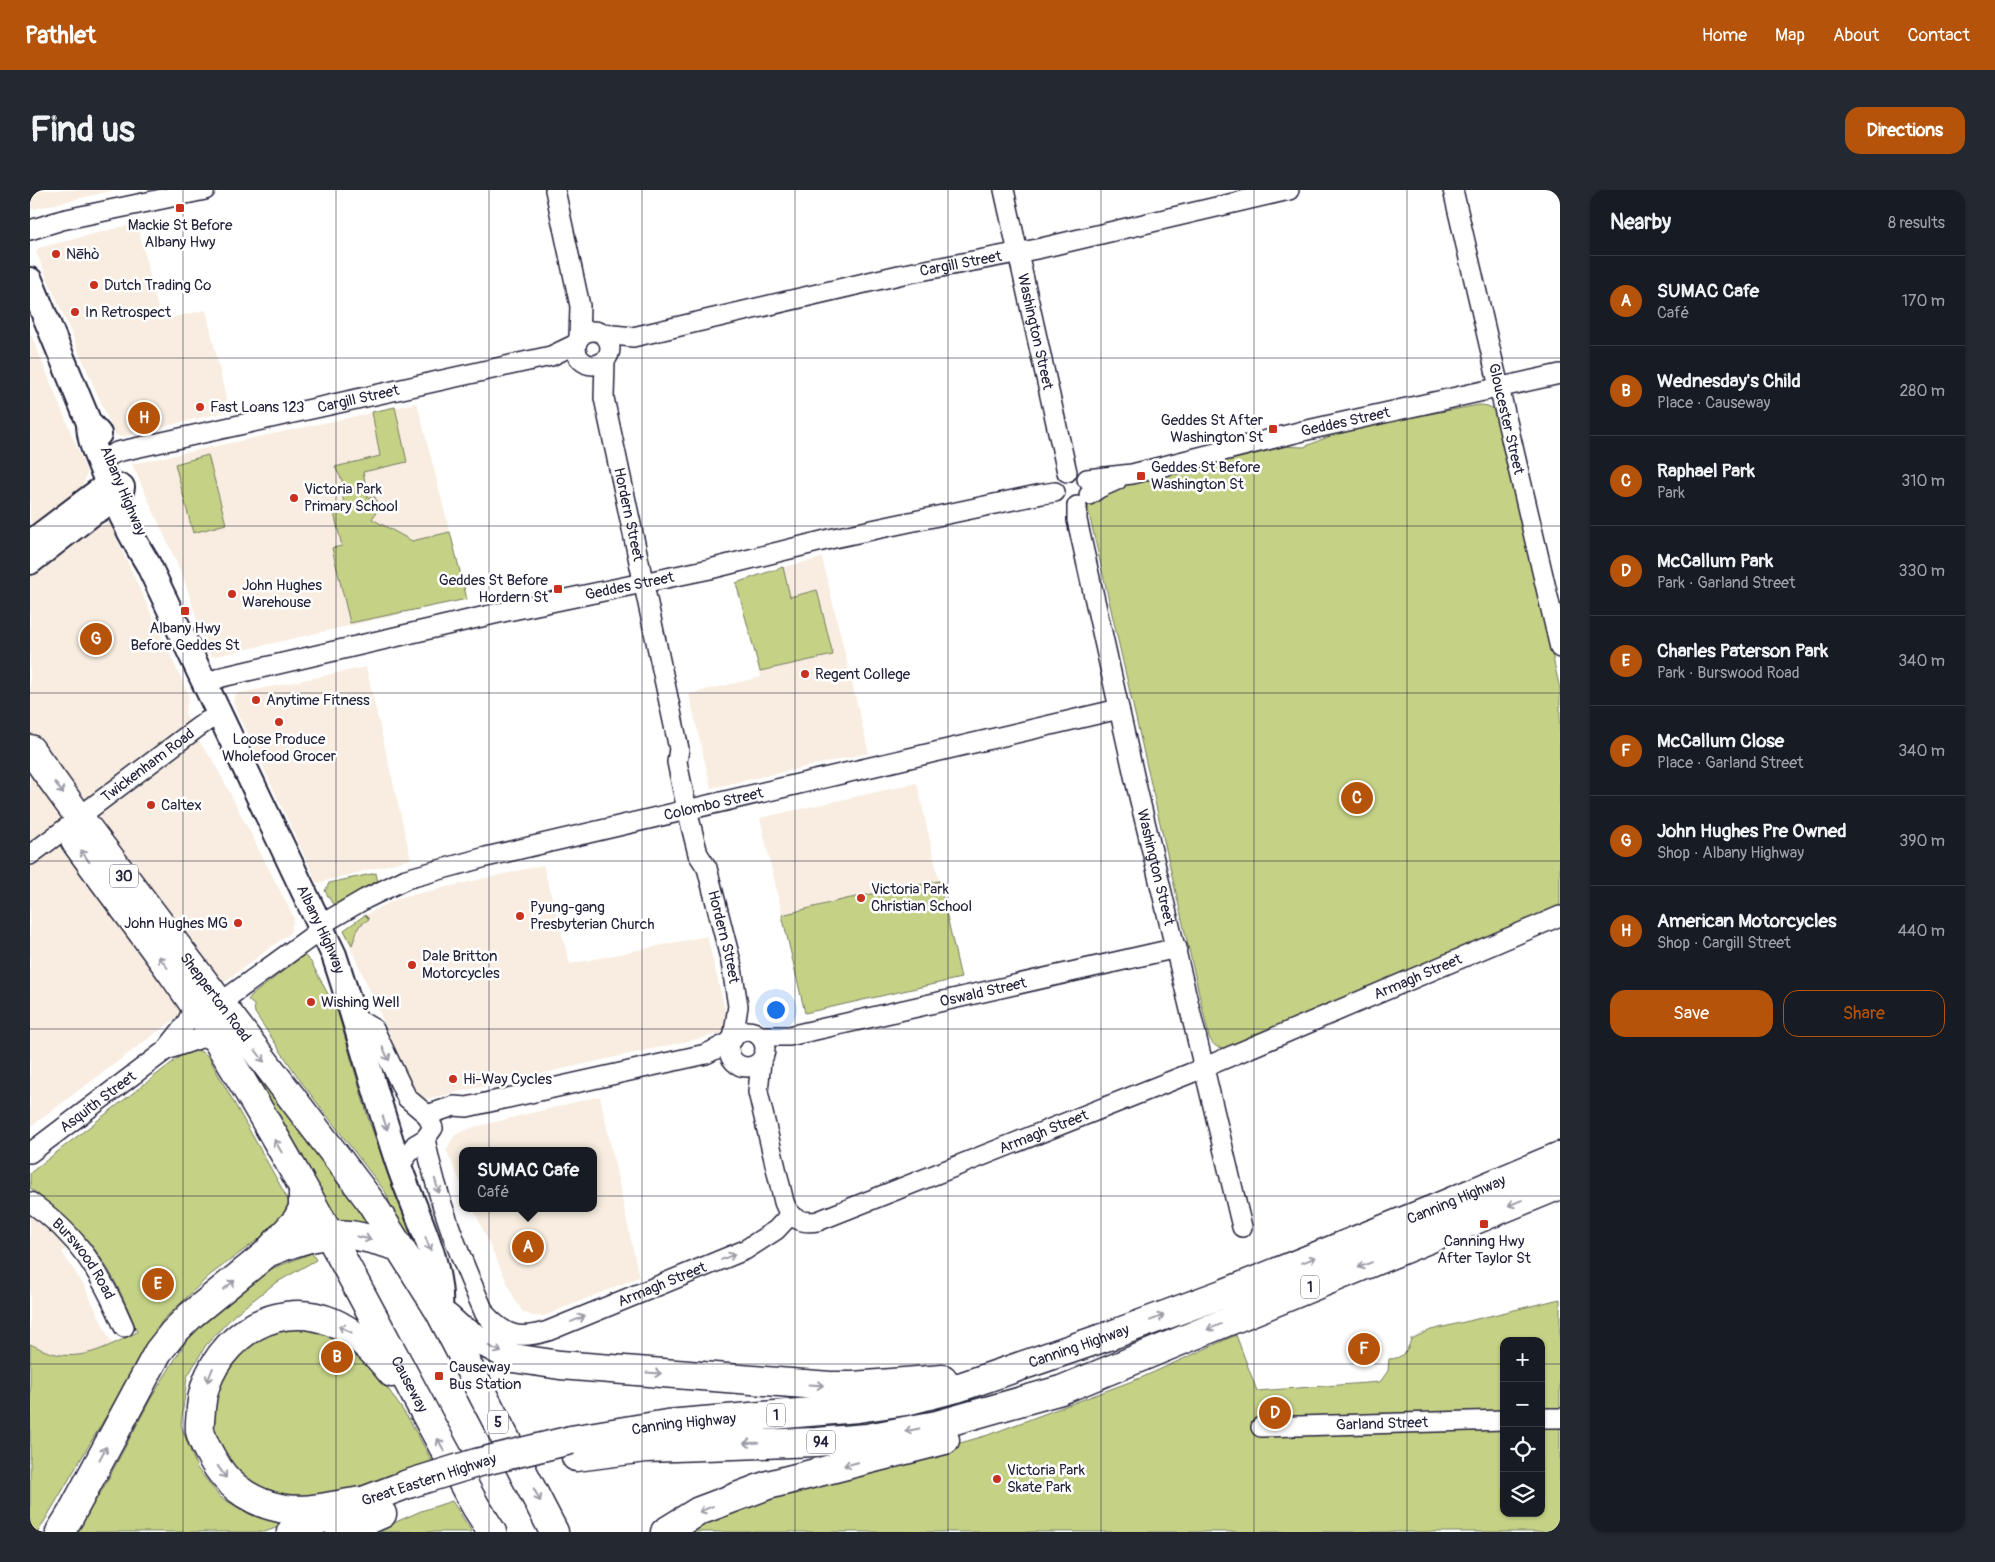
<!DOCTYPE html>
<html lang="en">
<head>
<meta charset="utf-8">
<style>
  :root { --surface:#171b24; --page:#242831; --text:#f1f3f6; --muted:#9ea1a6; --line:#363941; --accent:#b45309 }
  body { margin:0; font-family:Pangolin,sans-serif; background:var(--page); color:var(--text) }
  .controls { position:absolute; right:15px; bottom:15px; display:grid; overflow:hidden; border-radius:10px; box-shadow:0 1px 4px #0004 }
  .controls button { width:45px; height:45px; display:grid; place-items:center; padding:0; border:0; border-bottom:1px solid var(--line); background:var(--surface); color:var(--text); font:25px sans-serif }
  .you { position:absolute; left:745px; top:819px; width:18px; height:18px; margin:-12px; border:4px solid #fff; border-radius:50%; background:#1a73e8; box-shadow:0 0 0 8px #1a73e833 }
  .badge { display:grid; place-items:center; width:32px; height:32px; border-radius:50%; background:var(--accent); color:#fff; font-size:16px; font-weight:700 }
  .pin { position:absolute; translate:-50% -50%; border:2px solid #fff; box-shadow:0 1px 5px #0006 }
  .popup { position:absolute; left:429px; top:957px; width:138px; height:65px; box-sizing:border-box; display:grid; place-content:center; border-radius:10px; background:var(--surface); filter:drop-shadow(0 1px 4px #0005); font-size:16px; white-space:nowrap; color:var(--muted) }
  .popup b { font-size:19px; color:var(--text) }
  .popup::after { content:''; position:absolute; left:50%; top:100%; margin-left:-10px; border:10px solid transparent; border-top-color:var(--surface) }
  .list { margin:0; padding:0; list-style:none }
  h2 { display:flex; justify-content:space-between; align-items:center; height:65px; margin:0; padding:0 20px; font-size:21px }
  h2 small { font-size:16px; font-weight:400; color:var(--muted) }
  .list li { display:grid; grid-template-columns:32px 1fr auto; gap:15px; align-items:center; box-sizing:border-box; height:90px; padding:0 20px; border-top:1px solid var(--line) }
  .list b { display:block; font-size:19px; white-space:nowrap }
  .list p { margin:0; font-size:16px; white-space:nowrap; color:var(--muted) }
  .list em { font-size:16px; font-style:normal; color:var(--muted) }
  .actions { display:flex; gap:10px; padding:15px 20px }
  .actions a { flex:1; padding:11px 0; border:1px solid var(--accent); border-radius:15px; text-align:center; font-size:18px; color:var(--accent) }
  .actions .main { background:var(--accent); color:#fff }
  .icon { flex:none; width:28px; height:28px; fill:none; stroke:currentColor; stroke-width:2; stroke-linecap:round; stroke-linejoin:round }
  .map { position:relative; flex:none; width:1530px; height:1342px; overflow:hidden; border-radius:15px }
  header { display:flex; align-items:center; gap:30px; box-sizing:border-box; height:70px; padding:0 25px; background:var(--accent); color:#fff }
  header strong { font-size:24px }
  nav { display:flex; gap:28px; margin-inline-start:auto; font-size:18px }
  .intro { display:flex; align-items:center; justify-content:space-between; box-sizing:border-box; height:120px; padding:0 30px }
  h1 { margin:0; font-size:35px }
  .button { padding:12px 22px; border-radius:15px; background:var(--accent); color:#fff; font-size:18px; font-weight:700 }
  main { display:flex; gap:30px; padding:0 30px }
  aside { flex:1; background:var(--surface); border-radius:15px; box-shadow:0 1px 4px #0004 }
  .map>svg:first-child { display:block }
  .built { fill:#f8ede0 }
  .green { fill:#c5d286; stroke:#747a60; fill-rule:evenodd }
  .lines { fill:none; stroke-linecap:round; stroke-linejoin:round }
  .minor-casing { stroke:#22223b; stroke-width:22 }
  .major-casing { stroke:#22223b; stroke-width:28 }
  .highway-casing { stroke:#22223b; stroke-width:31 }
  .minor { stroke:#fff; stroke-width:19 }
  .major { stroke:#fff; stroke-width:24 }
  .highway { stroke:#fff; stroke-width:28 }
  .highway-bridge-casing { stroke:#22223b; stroke-width:31; stroke-linecap:butt }
  .highway-bridge { stroke:#fff; stroke-width:28 }
  .oneway { stroke:#9c9ca7 }
  .grid { fill:none; stroke:#22223b; stroke-width:1; stroke-opacity:0.55 }
  .poi-dot { fill:#c8321e; stroke:#fff; stroke-width:2 }
  .labels { text-anchor:middle; dominant-baseline:central; stroke-width:5; stroke-linejoin:round; paint-order:stroke }
  .shield { fill:#fff; stroke:#646476; stroke-width:1 }
  .shield-label { font-size:14px; font-weight:bold; fill:#22223b }
  .poi-label { font-size:15px; fill:#22223b; stroke:#fff; text-anchor:start }
  .street-label { font-size:15px; fill:#22223b; stroke:#fff }
</style>
</head>
<body>
<header>
<strong>Pathlet</strong>
<nav><a>Home</a><a>Map</a><a>About</a><a>Contact</a></nav>
</header>
<div class="intro"><h1>Find us</h1><a class="button">Directions</a></div>
<main>
<div class="map">
<svg width="1530" height="1342" viewBox="0 0 1530 1342">
  <rect width="100%" height="100%" fill="#fff"/>
  <filter id="ink" filterUnits="userSpaceOnUse"><feTurbulence type="fractalNoise" baseFrequency=".02" numOctaves="2"/><feDisplacementMap in="SourceGraphic" scale="10" xChannelSelector="R" yChannelSelector="G"/><feConvolveMatrix kernelMatrix="1 2 1 2 8 2 1 2 1" color-interpolation-filters="sRGB"/></filter>
  <g filter="url(#ink)">
    <path class="built" d="M0 0H85L0 20Z
      M107 33 131 130 176 120 199 221 90 247 85 245 6 62 8 58Z
      M0 142 57 282 53 296 73 335 76 333 80 334 159 506 155 523 174 559 183 570 264 728 260 743 0 937Z
      M387 213 437 409 182 467 177 460 154 389 102 274Z
      M792 368 839 563 681 598 659 504 731 487 706 393 753 377Z
      M336 477 381 669 287 693 203 512 206 504Z
      M887 593 931 788 775 823 730 628Z
      M513 675 540 774 677 746 698 832 699 842 396 909 385 902 313 741 339 723 369 708Z
      M570 906 609 1087 514 1126H503L493 1122 485 1110 443 1018H563V961H433V997L416 960 425 945 441 938Z
      M0 1020 39 1056 32 1062 55 1097 82 1154 66 1163 46 1166 23 1164 0 1154Z"/>
    <path class="green" d="M1449 215C1458 215 1463 217 1468 225L1530 499V718L1196 858C1187 858 1183 856 1179 847L1058 319 1060 311 1072 300 1247 256 1274 257 1317 239Z
      M365 217 377 272 333 282 338 308 345 307 347 313H352L342 329 382 351 420 342 437 409 320 433 302 358 312 356 304 323 314 322 312 290 305 277 350 266 342 222Z
      M178 265 196 334 163 343 145 274Z
      M753 377 760 407 787 400 803 465 730 481 706 393Z
      M346 683 348 693 307 715 302 713 295 701 299 693Z
      M909 691 931 788 775 823 752 725 816 709Z
      M335 725 339 729 329 736 322 755 314 740Z
      M274 765 281 772 308 823 339 931 385 1057 365 1028 356 1003 272 893 225 823 224 815 218 810 222 805Z
      M208 858 349 1035 307 1036Z
      M168 860 178 866 250 995 259 1012 256 1022 237 1043 180 1085 132 1131 8 1342H0V1154C7 1157 14 1161 22 1163 53 1172 81 1155 107 1142 93 1105 77 1070 50 1042 35 1026 17 1012 0 998V983L157 861Z
      M282 1063 286 1070 244 1094 204 1125 176 1155 157 1187 151 1235 167 1278 190 1307 223 1326 266 1330 235 1342H45L74 1297 120 1210 155 1153 190 1114 236 1081Z
      M1530 1109V1342H653L688 1323 958 1245 1113 1187 1206 1145 1227 1201 1350 1192 1358 1181 1359 1169C1372 1169 1378 1161 1381 1149L1401 1140ZM1474 1151H1511V1323H1474Z
      M283 1138 316 1152 348 1184 380 1231 403 1273 346 1293 294 1307 265 1309 242 1304 214 1291 192 1265 182 1237 189 1181 216 1151 247 1140Z
      M422 1311 442 1342H343L391 1321Z"/>
    <g class="lines">
      <g class="minor-casing">
        <g id="minor">
          <path d="M525 0 550 116 549 148"/>
          <path id="s1" d="M974 0 1037 282"/>
          <path id="s2" d="M1423 0 1530 458"/>
          <path d="M0 40 32 30 175 0"/>
          <circle cx="563" cy="158" r="17"/>
          <path id="s3" d="M573 144 603 147 869 85 1007 59 1259 0"/>
          <path id="s4" d="M575 171 574 208 649 559 647 572 657 620 668 664 677 678 701 772 708 816 703 849"/>
          <path id="s5" d="M79 266 87 262 521 166 546 154"/>
          <path id="s6" d="M1057 289 1102 284 1273 241 1530 184"/>
          <path d="M1059 305 1069 298 1087 290"/>
          <path id="s7" d="M1047 316V330L1105 590 1212 1037"/>
          <path id="s8" d="M175 494 192 487 473 422 680 379 804 348 1012 304 1025 302"/>
          <path id="s9" d="M49 627 167 538 177 531 190 526"/>
          <path d="M0 665 36 638"/>
          <path id="s10" d="M190 813 281 747 299 730 335 709 376 689 456 667 1089 519"/>
          <path d="M325 828 344 839 377 908 397 925 403 938 395 949 385 955 369 976"/>
          <circle cx="717" cy="859" r="18"/>
          <path id="s11" d="M730 846H759L1147 758"/>
          <path d="M136 860C147 844 163 831 163 811"/>
          <path id="s12" d="M731 871 728 902 754 1012C760 1029 772 1034 788 1031L1161 883 1530 726"/>
          <path d="M397 925 424 916 437 917 676 864 700 852"/>
          <path id="s13" d="M395 949C407 1010 430 1067 455 1124 475 1146 489 1150 518 1141L715 1060 746 1040 761 1024"/>
          <path id="s14" d="M0 963 136 860 174 847 185 851 191 856"/>
          <path id="s15" d="M0 1012C49 1045 71 1084 94 1137"/>
          <path d="M1511 1228H1530"/>
          <path id="s16" d="M1231 1237 1474 1230"/>
        </g>
      </g>
      <g class="major-casing">
        <g id="major">
          <path d="M0 90 59 233 69 244"/>
          <path id="s17" d="M59 233C59 251 67 267 74 284 86 316 100 345 118 374L304 765C327 834 345 904 368 973 383 1019 414 1073 410 1122"/>
          <path d="M0 353 78 294 92 297 90 305 84 311 64 322 0 372"/>
        </g>
      </g>
      <g class="highway-casing">
        <g id="highway">
          <path id="s18" d="M0 559 49 627 341 1012 410 1122 524 1342"/>
          <path id="s19" d="M45 651C93 719 147 784 190 855 283 1005 361 1164 446 1317L462 1342"/>
          <path d="M242 1061C297 1039 313 1040 369 1057"/>
          <path d="M417 1128 429 1139 483 1168 530 1175 800 1196H823L913 1189"/>
          <path id="s20" d="M541 1250 637 1234 828 1218 876 1211 927 1198 1084 1144 1195 1103 1404 1019 1530 966"/>
          <path d="M546 1267 616 1258 786 1252 837 1248 907 1235 1031 1200 1530 995"/>
          <path d="M333 1311C307 1314 276 1324 250 1318 225 1313 202 1299 188 1278 181 1267 173 1254 170 1241 169 1234 171 1225 171 1218 176 1156 241 1106 302 1132 325 1142 346 1163 362 1183"/>
          <path d="M30 1342 40 1326 128 1162 143 1143 161 1125 236 1064 267 1030 273 1018V998"/>
          <path d="M261 1342 333 1311 378 1294"/>
          <path d="M310 1342 352 1324"/>
          <path d="M635 1342 669 1321 738 1295 915 1250"/>
        </g>
      </g>
      <use href="#minor" class="minor"/>
      <use href="#major" class="major"/>
      <use href="#highway" class="highway"/>
      <g class="highway-bridge-casing">
        <path id="highway-bridge" d="M378 1294 446 1273 541 1250"/>
      </g>
      <use href="#highway-bridge" class="highway-bridge"/>
    </g>
    <defs><path id="oneway-shaft" d="M-6 0H5M1.5-3L5.5 0L1.5 3" fill="none" stroke-width="1.6" stroke-linecap="round" stroke-linejoin="round" transform="scale(1.25)"/></defs>
    <g class="oneway">
      <use href="#oneway-shaft" transform="translate(29 598) rotate(54)"/>
      <use href="#oneway-shaft" transform="translate(55 666) rotate(-126)"/>
      <use href="#oneway-shaft" transform="translate(133 772) rotate(-127)"/>
      <use href="#oneway-shaft" transform="translate(356 864) rotate(64)"/>
      <use href="#oneway-shaft" transform="translate(230 866) rotate(53)"/>
      <use href="#oneway-shaft" transform="translate(355 933) rotate(72)"/>
      <use href="#oneway-shaft" transform="translate(248 956) rotate(-120)"/>
      <use href="#oneway-shaft" transform="translate(407 996) rotate(73)"/>
      <use href="#oneway-shaft" transform="translate(1485 1013) rotate(158)"/>
      <use href="#oneway-shaft" transform="translate(334 1048) rotate(12)"/>
      <use href="#oneway-shaft" transform="translate(398 1054) rotate(69)"/>
      <use href="#oneway-shaft" transform="translate(698 1067) rotate(-22)"/>
      <use href="#oneway-shaft" transform="translate(1279 1070) rotate(-22)"/>
      <use href="#oneway-shaft" transform="translate(1335 1075) rotate(158)"/>
      <use href="#oneway-shaft" transform="translate(199 1095) rotate(-39)"/>
      <use href="#oneway-shaft" transform="translate(1127 1128) rotate(-21)"/>
      <use href="#oneway-shaft" transform="translate(548 1129) rotate(-23)"/>
      <use href="#oneway-shaft" transform="translate(1184 1137) rotate(158)"/>
      <use href="#oneway-shaft" transform="translate(315 1139) rotate(-152)"/>
      <use href="#oneway-shaft" transform="translate(465 1159) rotate(27)"/>
      <use href="#oneway-shaft" transform="translate(624 1183) rotate(4)"/>
      <use href="#oneway-shaft" transform="translate(180 1185) rotate(112)"/>
      <use href="#oneway-shaft" transform="translate(786 1195) rotate(3)"/>
      <use href="#oneway-shaft" transform="translate(882 1240) rotate(169)"/>
      <use href="#oneway-shaft" transform="translate(721 1253) rotate(179)"/>
      <use href="#oneway-shaft" transform="translate(411 1255) rotate(-119)"/>
      <use href="#oneway-shaft" transform="translate(73 1263) rotate(-62)"/>
      <use href="#oneway-shaft" transform="translate(821 1274) rotate(166)"/>
      <use href="#oneway-shaft" transform="translate(192 1282) rotate(55)"/>
      <use href="#oneway-shaft" transform="translate(507 1305) rotate(63)"/>
      <use href="#oneway-shaft" transform="translate(676 1319) rotate(157)"/>
    </g>
  </g>
  <path class="grid" d="M153 0V1342M306 0V1342M459 0V1342M612 0V1342M765 0V1342M918 0V1342M1071 0V1342M1224 0V1342M1377 0V1342M0 168H1530M0 336H1530M0 503H1530M0 671H1530M0 839H1530M0 1006H1530M0 1174H1474M1511 1174H1530"/>
  <g class="poi-dot">
    <rect x="145" y="13" width="10" height="10" rx="2.5"/>
    <circle cx="26" cy="64" r="5"/>
    <circle cx="64" cy="95" r="5"/>
    <circle cx="45" cy="122" r="5"/>
    <circle cx="170" cy="217" r="5"/>
    <rect x="1238" y="234" width="10" height="10" rx="2.5"/>
    <rect x="1106" y="281" width="10" height="10" rx="2.5"/>
    <circle cx="264" cy="308" r="5"/>
    <rect x="523" y="394" width="10" height="10" rx="2.5"/>
    <circle cx="202" cy="404" r="5"/>
    <rect x="150" y="416" width="10" height="10" rx="2.5"/>
    <circle cx="775" cy="484" r="5"/>
    <circle cx="226" cy="510" r="5"/>
    <circle cx="249" cy="532" r="5"/>
    <circle cx="121" cy="615" r="5"/>
    <circle cx="831" cy="708" r="5"/>
    <circle cx="490" cy="726" r="5"/>
    <circle cx="208" cy="733" r="5"/>
    <circle cx="382" cy="775" r="5"/>
    <circle cx="281" cy="812" r="5"/>
    <circle cx="423" cy="889" r="5"/>
    <rect x="1449" y="1029" width="10" height="10" rx="2.5"/>
    <rect x="404" y="1181" width="10" height="10" rx="2.5"/>
    <circle cx="967" cy="1289" r="5"/>
  </g>
  <g class="labels">
    <g class="shield">
      <rect x="80" y="674.5" width="28" height="23" rx="4"/>
      <rect x="1271" y="1085.5" width="18" height="23" rx="4"/>
      <rect x="737" y="1213.5" width="18" height="23" rx="4"/>
      <rect x="458" y="1220.5" width="20" height="23" rx="4"/>
      <rect x="777" y="1240.5" width="28" height="23" rx="4"/>
    </g>
    <g class="shield-label">
      <text x="94" y="686">30</text>
      <text x="1280" y="1097">1</text>
      <text x="746" y="1225">1</text>
      <text x="468" y="1232">5</text>
      <text x="791" y="1252">94</text>
    </g>
    <g class="poi-label">
      <text x="150" y="35" text-anchor="middle">Mackie St Before<tspan x="150" dy="17">Albany Hwy</tspan></text>
      <text x="36" y="64">Nēhò</text>
      <text x="74" y="95">Dutch Trading Co</text>
      <text x="55" y="122">In Retrospect</text>
      <text x="180" y="217">Fast Loans 123</text>
      <text x="1233" y="230" text-anchor="end">Geddes St After<tspan x="1233" dy="17">Washington St</tspan></text>
      <text x="1121" y="277">Geddes St Before<tspan x="1121" dy="17">Washington St</tspan></text>
      <text x="274" y="299">Victoria Park<tspan x="274" dy="17">Primary School</tspan></text>
      <text x="518" y="390" text-anchor="end">Geddes St Before<tspan x="518" dy="17">Hordern St</tspan></text>
      <text x="212" y="395">John Hughes<tspan x="212" dy="17">Warehouse</tspan></text>
      <text x="155" y="438" text-anchor="middle">Albany Hwy<tspan x="155" dy="17">Before Geddes St</tspan></text>
      <text x="785" y="484">Regent College</text>
      <text x="236" y="510">Anytime Fitness</text>
      <text x="249" y="549" text-anchor="middle">Loose Produce<tspan x="249" dy="17">Wholefood Grocer</tspan></text>
      <text x="131" y="615">Caltex</text>
      <text x="841" y="699">Victoria Park<tspan x="841" dy="17">Christian School</tspan></text>
      <text x="500" y="717">Pyung-gang<tspan x="500" dy="17">Presbyterian Church</tspan></text>
      <text x="198" y="733" text-anchor="end">John Hughes MG</text>
      <text x="392" y="766">Dale Britton<tspan x="392" dy="17">Motorcycles</tspan></text>
      <text x="291" y="812">Wishing Well</text>
      <text x="433" y="889">Hi-Way Cycles</text>
      <text x="1454" y="1051" text-anchor="middle">Canning Hwy<tspan x="1454" dy="17">After Taylor St</tspan></text>
      <text x="419" y="1177">Causeway<tspan x="419" dy="17">Bus Station</tspan></text>
      <text x="977" y="1280">Victoria Park<tspan x="977" dy="17">Skate Park</tspan></text>
    </g>
    <g class="street-label">
      <text stroke="none"><textPath href="#s3" startOffset="366">Cargill Street</textPath></text>
      <text stroke="none"><textPath href="#s1" startOffset="145">Washington Street</textPath></text>
      <text stroke="none"><textPath href="#s5" startOffset="256">Cargill Street</textPath></text>
      <text stroke="none"><textPath href="#s2" startOffset="235">Gloucester Street</textPath></text>
      <text stroke="none"><textPath href="#s6" startOffset="265">Geddes Street</textPath></text>
      <text transform="translate(93 301) rotate(67)">Albany Highway</text>
      <text stroke="none"><textPath href="#s4" startOffset="156">Hordern Street</textPath></text>
      <text stroke="none"><textPath href="#s8" startOffset="436">Geddes Street</textPath></text>
      <text stroke="none"><textPath href="#s9" startOffset="86">Twickenham Road</textPath></text>
      <text stroke="none"><textPath href="#s10" startOffset="541">Colombo Street</textPath></text>
      <text stroke="none"><textPath href="#s7" startOffset="370">Washington Street</textPath></text>
      <text stroke="none"><textPath href="#s17" startOffset="558">Albany Highway</textPath></text>
      <text stroke="none"><textPath href="#s4" startOffset="591">Hordern Street</textPath></text>
      <text stroke="none"><textPath href="#s12" startOffset="835">Armagh Street</textPath></text>
      <text stroke="none"><textPath href="#s11" startOffset="228">Oswald Street</textPath></text>
      <text stroke="none"><textPath href="#s18" startOffset="310">Shepperton Road</textPath></text>
      <text stroke="none"><textPath href="#s14" startOffset="85">Asquith Street</textPath></text>
      <text stroke="none"><textPath href="#s12" startOffset="430">Armagh Street</textPath></text>
      <text stroke="none"><textPath href="#s20" startOffset="924">Canning Highway</textPath></text>
      <text stroke="none"><textPath href="#s15" startOffset="79">Burswood Road</textPath></text>
      <text stroke="none"><textPath href="#s13" startOffset="379">Armagh Street</textPath></text>
      <text stroke="none"><textPath href="#s20" startOffset="519">Canning Highway</textPath></text>
      <text stroke="none"><textPath href="#s19" startOffset="639">Causeway</textPath></text>
      <text stroke="none"><textPath href="#s16" startOffset="121">Garland Street</textPath></text>
      <text stroke="none"><textPath href="#s20" startOffset="114">Canning Highway</textPath></text>
      <text transform="translate(399 1290) rotate(-18)">Great Eastern Highway</text>
    </g>
  </g>
</svg>
<div class="controls">
<button>+</button>
<button>−</button>
<button><svg class="icon" aria-label="locate" viewBox="0 0 24 24"><circle cx="12" cy="12" r="6"/><path d="M12 2v4M12 18v4M2 12h4M18 12h4"/></svg></button>
<button><svg class="icon" aria-label="layers" viewBox="0 0 24 24"><path d="M12 4l9 5-9 5-9-5zM3 14l9 5 9-5"/></svg></button>
</div>
<div class="you"></div>
<div class="pin badge" style="left:498px;top:1057px">A</div>
<div class="popup"><b>SUMAC Cafe</b>Café</div>
<div class="pin badge" style="left:307px;top:1167px">B</div>
<div class="pin badge" style="left:1327px;top:608px">C</div>
<div class="pin badge" style="left:1245px;top:1223px">D</div>
<div class="pin badge" style="left:128px;top:1094px">E</div>
<div class="pin badge" style="left:1334px;top:1159px">F</div>
<div class="pin badge" style="left:66px;top:449px">G</div>
<div class="pin badge" style="left:114px;top:228px">H</div>
</div>
<aside>
<h2>Nearby<small>8 results</small></h2>
<ul class="list">
<li><span class="badge">A</span><div><b>SUMAC Cafe</b><p>Café</p></div><em>170 m</em></li>
<li><span class="badge">B</span><div><b>Wednesday's Child</b><p>Place · Causeway</p></div><em>280 m</em></li>
<li><span class="badge">C</span><div><b>Raphael Park</b><p>Park</p></div><em>310 m</em></li>
<li><span class="badge">D</span><div><b>McCallum Park</b><p>Park · Garland Street</p></div><em>330 m</em></li>
<li><span class="badge">E</span><div><b>Charles Paterson Park</b><p>Park · Burswood Road</p></div><em>340 m</em></li>
<li><span class="badge">F</span><div><b>McCallum Close</b><p>Place · Garland Street</p></div><em>340 m</em></li>
<li><span class="badge">G</span><div><b>John Hughes Pre Owned</b><p>Shop · Albany Highway</p></div><em>390 m</em></li>
<li><span class="badge">H</span><div><b>American Motorcycles</b><p>Shop · Cargill Street</p></div><em>440 m</em></li>
</ul>
<div class="actions"><a class="main">Save</a><a>Share</a></div>
</aside>
</main>
</body>
</html>
